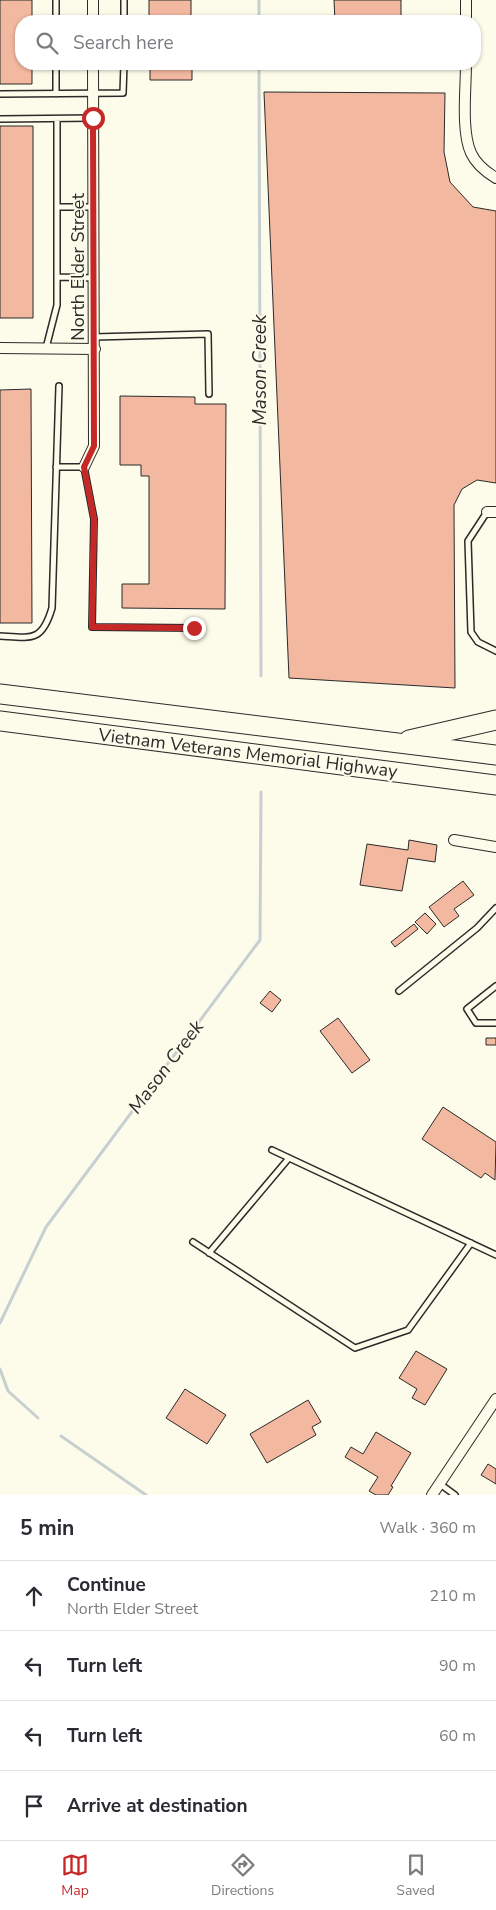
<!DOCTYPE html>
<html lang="en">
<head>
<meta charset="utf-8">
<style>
  :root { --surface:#fff; --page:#f2f2f3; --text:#2b2b33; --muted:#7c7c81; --line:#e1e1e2; --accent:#c62828 }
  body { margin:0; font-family:"Nunito Sans",sans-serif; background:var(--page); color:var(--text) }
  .stop { position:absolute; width:15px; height:15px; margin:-11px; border:4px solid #c62828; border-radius:50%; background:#fff }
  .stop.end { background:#c62828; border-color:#fff; box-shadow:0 1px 5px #0008 }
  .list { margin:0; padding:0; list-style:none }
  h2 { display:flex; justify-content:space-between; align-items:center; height:65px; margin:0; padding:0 20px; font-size:21px }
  h2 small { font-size:16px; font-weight:400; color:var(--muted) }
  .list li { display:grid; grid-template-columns:32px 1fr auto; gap:15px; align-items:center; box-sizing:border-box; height:70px; padding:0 20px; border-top:1px solid var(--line) }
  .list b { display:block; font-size:19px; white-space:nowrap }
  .list p { margin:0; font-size:16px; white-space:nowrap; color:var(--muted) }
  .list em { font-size:16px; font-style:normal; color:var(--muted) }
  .icon { flex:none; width:28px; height:28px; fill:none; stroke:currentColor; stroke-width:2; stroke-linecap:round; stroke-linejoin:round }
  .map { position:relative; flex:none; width:496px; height:1495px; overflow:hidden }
  .search { position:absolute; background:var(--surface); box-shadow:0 1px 4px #0004; left:15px; right:15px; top:15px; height:55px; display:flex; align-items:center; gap:12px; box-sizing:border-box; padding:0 18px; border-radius:20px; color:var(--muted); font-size:19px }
  .sheet { height:345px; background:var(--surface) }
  nav { display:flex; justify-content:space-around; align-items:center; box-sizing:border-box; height:70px; border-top:1px solid var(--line); background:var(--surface); font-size:14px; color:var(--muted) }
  nav a { display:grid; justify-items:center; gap:2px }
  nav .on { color:var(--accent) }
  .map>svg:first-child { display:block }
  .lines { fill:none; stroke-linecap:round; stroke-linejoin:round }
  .stream { stroke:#c7d0d0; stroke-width:3 }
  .building { fill:#f2b8a0; stroke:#2b2b2b }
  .service-casing { stroke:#2b2b2b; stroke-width:8 }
  .minor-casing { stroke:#2b2b2b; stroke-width:12 }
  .motorway-casing { stroke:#2b2b2b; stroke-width:21 }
  .service { stroke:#fdfbea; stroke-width:5 }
  .minor { stroke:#fdfbea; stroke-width:10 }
  .motorway { stroke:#fdfbea; stroke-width:19 }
  .route { stroke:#c62828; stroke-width:6 }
  .labels { text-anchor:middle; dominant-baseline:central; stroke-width:4; stroke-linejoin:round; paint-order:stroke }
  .street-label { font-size:18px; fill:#2b2b2b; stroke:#fdfbea }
  .water-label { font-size:19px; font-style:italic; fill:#2b2b2b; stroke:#fdfbea }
</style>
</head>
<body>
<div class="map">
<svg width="496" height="1495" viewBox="0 0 496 1495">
  <rect width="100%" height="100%" fill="#fdfbea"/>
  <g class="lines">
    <path class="stream" d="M259 0V21
      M259 64 261 676
      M0 1323 46 1227 260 940 261 792
      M0 1369 8 1391 38 1418
      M61 1436 146 1495"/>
  </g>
  <path class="building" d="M0 0H32V21H21V64H32V84H0Z
    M149 0H191V21H149Z
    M334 0H401V21H335Z
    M150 64H192V80H150Z
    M264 92 445 93 444 152 450 182 473 207 496 211V483L477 480 462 489 454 505 455 688 289 678Z
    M0 126H33V318H0Z
    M31 389 32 623H0V390Z
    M120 396 195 397V404H226L225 609 122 608V584H149V476H141V465H120Z
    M409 840 437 845 435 862 408 858 402 891 360 885 367 844 408 850Z
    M463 881 474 895 454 909 459 916 444 927 429 907Z
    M425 913 436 924 427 934 415 922Z
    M414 924 418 929 395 947 391 942Z
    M270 991 281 1000 272 1012 260 1003Z
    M338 1018 370 1060 352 1073 320 1031Z
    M486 1038H496V1045H486Z
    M443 1107 496 1142 495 1180 485 1173 481 1178 422 1139Z
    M416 1351 447 1369 425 1405 412 1398 417 1389 399 1378Z
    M185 1389 226 1415 207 1444 166 1418Z
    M308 1400 321 1422 312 1427 316 1435 267 1463 250 1434Z
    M376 1432 411 1453 391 1486 393 1487 388 1495H376L369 1491 378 1477 345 1457 351 1447 363 1454Z
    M488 1464 496 1469V1484L481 1475Z"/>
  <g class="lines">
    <g class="service-casing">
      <path id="service" d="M56 21V0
        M124 21V0
        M0 94 123 93 124 64
        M56 94V64
        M0 119 93 118
        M57 207H94
        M57 277 94 278
        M94 337 208 334 209 394
        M46 348 57 305V119
        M56 467H84L94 519 92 627 194 628
        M487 512 468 541 471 632 478 642 496 651
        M0 636C32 638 42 642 52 608L59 386
        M496 986 467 1009 476 1023H496
        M399 991 477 928 496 908
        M272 1150 496 1255
        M193 1242 355 1348 408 1330 471 1243
        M209 1253 289 1158
        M440 1484 455 1495"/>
    </g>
    <g class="minor-casing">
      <path id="minor" d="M93 0V21
        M466 21V0
        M466 64C466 89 461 131 471 153 476 164 486 172 496 178
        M0 348 95 349
        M84 467 94 446 93 64
        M487 512H496
        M454 840 496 847
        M432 1495 496 1399"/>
    </g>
    <g class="motorway-casing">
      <path id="motorway" d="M0 694 496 755
        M0 721 496 785
        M409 740 496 720"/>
    </g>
    <use href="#service" class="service"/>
    <use href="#minor" class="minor"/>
    <use href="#motorway" class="motorway"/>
  </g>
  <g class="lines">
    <path class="route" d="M93 118 94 446 84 467 94 519 92 627 194 628"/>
  </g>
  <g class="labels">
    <g class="street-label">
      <text transform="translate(78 267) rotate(-90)">North Elder Street</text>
      <text transform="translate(248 753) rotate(7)">Vietnam Veterans Memorial Highway</text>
    </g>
    <g class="water-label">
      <text transform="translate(260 370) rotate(-90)">Mason Creek</text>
      <text transform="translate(166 1067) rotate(-53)">Mason Creek</text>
    </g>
  </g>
</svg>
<div class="stop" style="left:93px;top:118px"></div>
<div class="stop end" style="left:194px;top:628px"></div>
<div class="search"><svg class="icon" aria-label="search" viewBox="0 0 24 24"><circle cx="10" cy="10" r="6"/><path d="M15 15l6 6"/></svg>Search here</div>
</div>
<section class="sheet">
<h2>5 min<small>Walk · 360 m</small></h2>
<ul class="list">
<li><svg class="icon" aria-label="ahead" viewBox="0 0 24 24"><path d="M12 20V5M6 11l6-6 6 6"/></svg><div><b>Continue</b><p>North Elder Street</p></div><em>210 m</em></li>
<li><svg class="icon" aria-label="left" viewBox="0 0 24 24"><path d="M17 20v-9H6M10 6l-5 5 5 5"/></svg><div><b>Turn left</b></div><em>90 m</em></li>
<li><svg class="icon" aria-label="left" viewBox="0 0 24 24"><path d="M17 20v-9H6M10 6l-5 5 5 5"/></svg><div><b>Turn left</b></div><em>60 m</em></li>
<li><svg class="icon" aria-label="arrive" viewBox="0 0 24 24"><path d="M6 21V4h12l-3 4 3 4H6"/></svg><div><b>Arrive at destination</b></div></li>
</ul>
</section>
<nav>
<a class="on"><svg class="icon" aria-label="map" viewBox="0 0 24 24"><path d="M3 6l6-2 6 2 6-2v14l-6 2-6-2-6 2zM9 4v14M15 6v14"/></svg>Map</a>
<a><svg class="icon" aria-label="directions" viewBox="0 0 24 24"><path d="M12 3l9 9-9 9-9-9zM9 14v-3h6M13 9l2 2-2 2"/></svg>Directions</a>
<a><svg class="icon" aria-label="saved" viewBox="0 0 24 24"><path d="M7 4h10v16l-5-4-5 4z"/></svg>Saved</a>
</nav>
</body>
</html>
